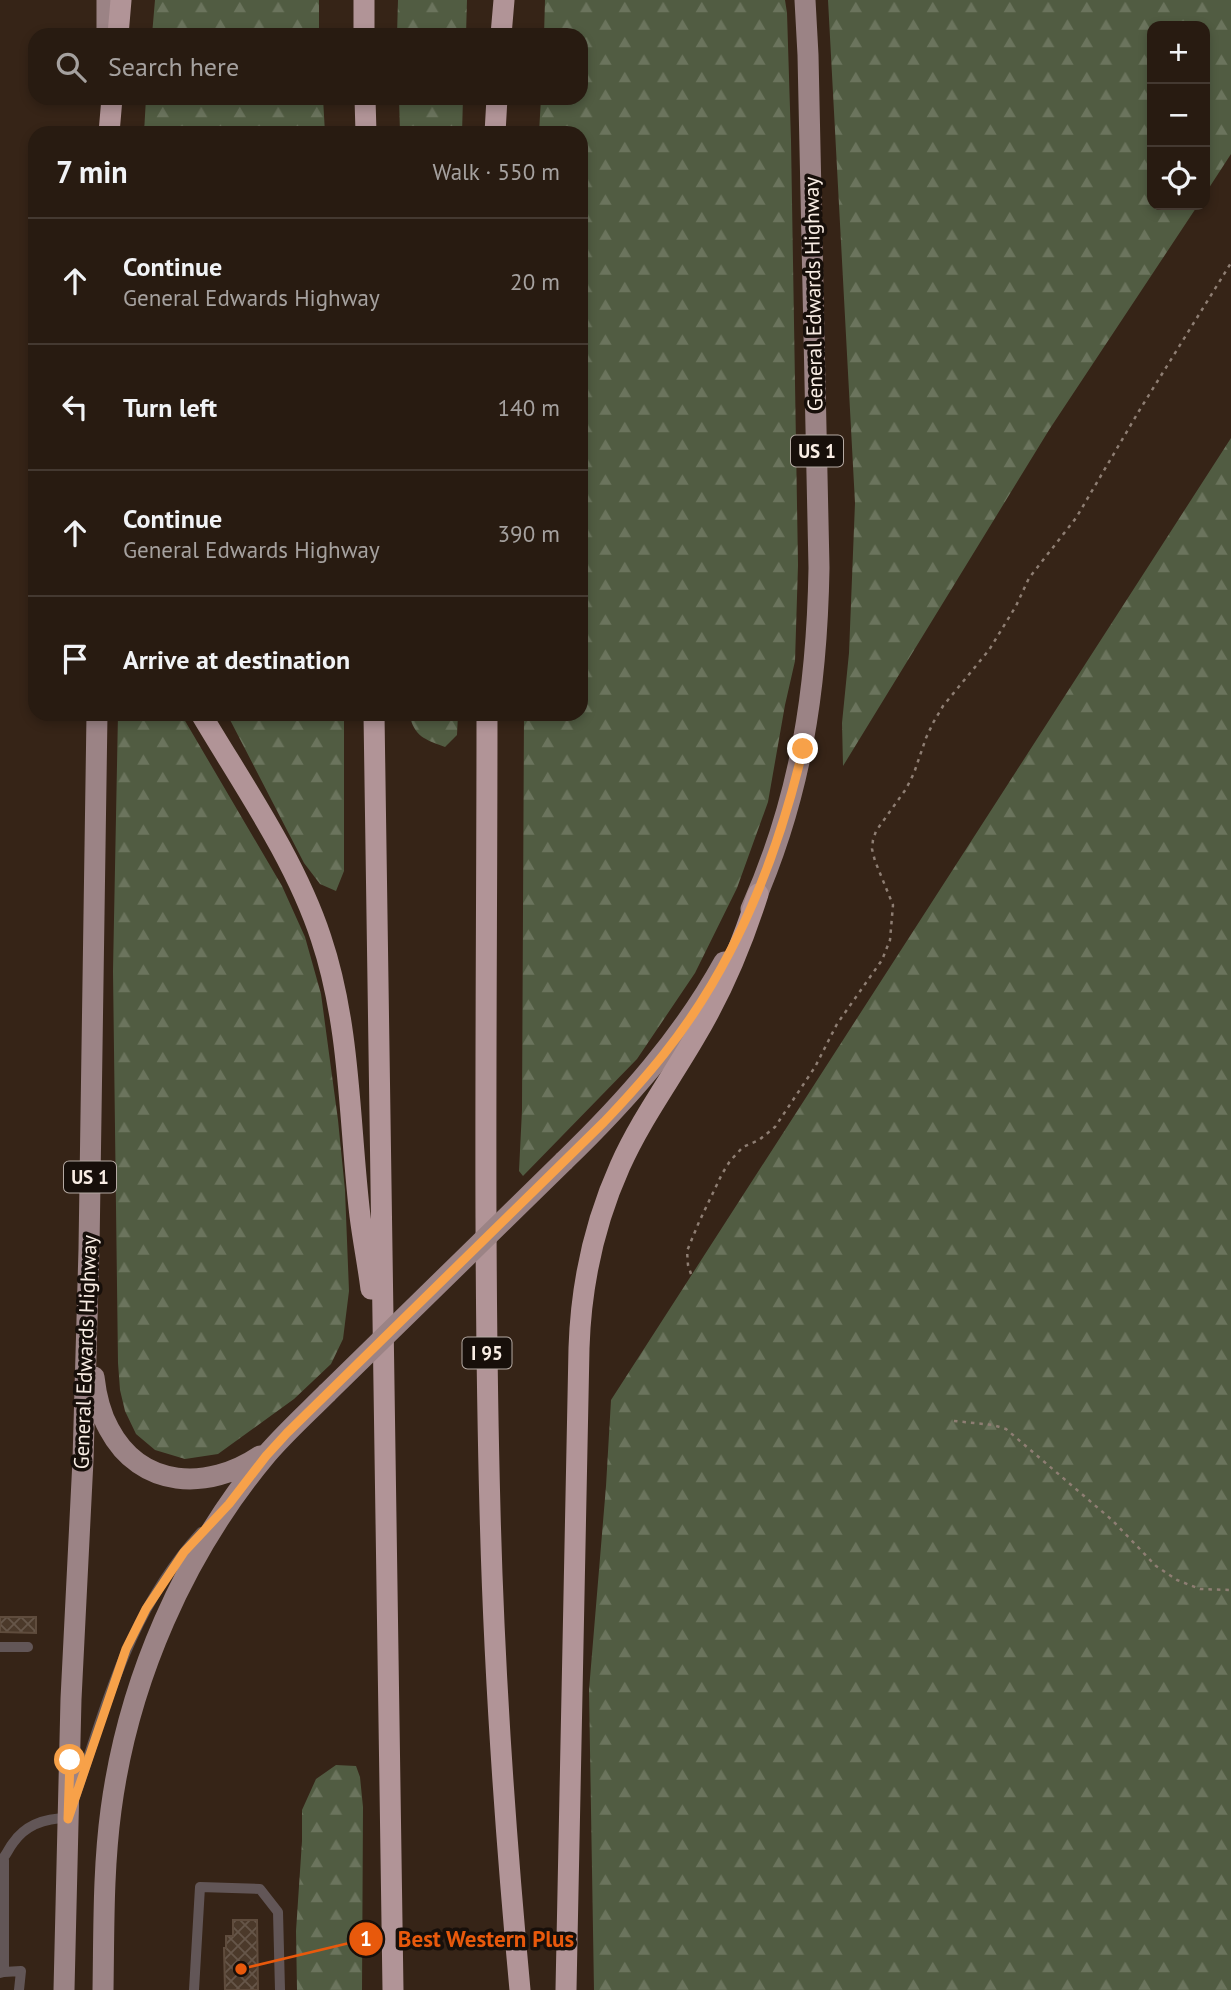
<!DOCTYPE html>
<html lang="en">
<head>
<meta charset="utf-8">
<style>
  :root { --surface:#281b11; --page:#30241a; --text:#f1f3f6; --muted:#a5a19f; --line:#443931 }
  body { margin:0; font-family:"PT Sans",sans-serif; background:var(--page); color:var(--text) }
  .controls { position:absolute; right:21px; top:21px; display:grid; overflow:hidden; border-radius:14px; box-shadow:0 4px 10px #0003 }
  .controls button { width:63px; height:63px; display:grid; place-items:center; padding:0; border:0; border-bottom:2px solid var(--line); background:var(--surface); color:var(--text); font:35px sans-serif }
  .stop { position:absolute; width:21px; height:21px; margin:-16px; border:5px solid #f7a149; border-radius:50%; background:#fff }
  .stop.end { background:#f7a149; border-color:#fff; box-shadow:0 2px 7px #0008 }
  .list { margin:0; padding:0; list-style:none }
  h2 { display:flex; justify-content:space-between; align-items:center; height:91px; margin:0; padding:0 28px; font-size:30px }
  h2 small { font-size:23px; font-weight:400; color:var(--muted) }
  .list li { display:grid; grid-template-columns:46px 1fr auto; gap:21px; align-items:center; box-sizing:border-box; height:126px; padding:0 28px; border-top:2px solid var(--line) }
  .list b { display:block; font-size:26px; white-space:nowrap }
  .list p { margin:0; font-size:23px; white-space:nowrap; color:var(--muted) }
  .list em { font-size:23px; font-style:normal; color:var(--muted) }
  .icon { flex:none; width:38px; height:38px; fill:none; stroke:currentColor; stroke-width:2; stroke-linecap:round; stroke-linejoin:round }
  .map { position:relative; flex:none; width:1231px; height:1990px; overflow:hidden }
  .search { position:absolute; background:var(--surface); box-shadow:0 4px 10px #0003; left:28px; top:28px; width:560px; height:77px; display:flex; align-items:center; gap:18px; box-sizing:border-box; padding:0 24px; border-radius:21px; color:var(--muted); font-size:26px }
  .panel { position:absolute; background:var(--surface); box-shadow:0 4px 10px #0003; left:28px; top:126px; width:560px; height:595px; border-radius:21px }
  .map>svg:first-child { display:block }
  .forest { fill:url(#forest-firs) }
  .building { fill:url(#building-cross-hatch); stroke:#5f4c3d; stroke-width:2 }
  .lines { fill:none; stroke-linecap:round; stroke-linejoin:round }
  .path { stroke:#8e7e73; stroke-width:2.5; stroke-dasharray:3.5 5; stroke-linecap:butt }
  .lane { stroke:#625657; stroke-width:10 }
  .primary { stroke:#9b8385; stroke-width:21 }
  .highway { stroke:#b19497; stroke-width:21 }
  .primary-bridge { stroke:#9b8385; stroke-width:21 }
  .route { stroke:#f7a149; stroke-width:9 }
  .labels { text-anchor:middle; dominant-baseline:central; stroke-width:7; stroke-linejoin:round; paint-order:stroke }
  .shield { fill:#170f0a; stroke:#b5aaa3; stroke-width:2 }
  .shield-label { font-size:19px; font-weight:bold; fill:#f9ede4 }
  .street-label { font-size:21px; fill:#f9ede4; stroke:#170f0a }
  .leader { fill:none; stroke:#e8590c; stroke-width:2.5 }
  .callout-dot { fill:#e8590c; stroke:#170f0a; stroke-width:2.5 }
  .mark-label { font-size:21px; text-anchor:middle; font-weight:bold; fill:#fff }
  .callout-label { font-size:23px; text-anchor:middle; font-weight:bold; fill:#e8590c; stroke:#170f0a; stroke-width:7; stroke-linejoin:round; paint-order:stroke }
</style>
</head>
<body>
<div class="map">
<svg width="1231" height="1990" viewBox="0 0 1231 1990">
  <defs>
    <pattern id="forest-firs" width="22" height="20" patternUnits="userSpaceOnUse" patternTransform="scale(1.75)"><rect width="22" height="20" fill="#515c42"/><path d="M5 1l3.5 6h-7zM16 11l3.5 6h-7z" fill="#6b745d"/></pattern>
    <pattern id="building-cross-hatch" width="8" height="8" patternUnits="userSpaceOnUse" patternTransform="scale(1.75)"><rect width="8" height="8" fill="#4b392a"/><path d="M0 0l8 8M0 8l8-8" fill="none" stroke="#665649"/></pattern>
  </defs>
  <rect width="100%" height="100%" fill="#362417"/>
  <path class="forest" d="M155 0H319V35H152Z
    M398 0H467L466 35H397Z
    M545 0H785L787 13 791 141 798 565 795 661 785 705 768 802 737 888 695 973 637 1059 523 1176 519 1171 522 1110 524 714H581V133H539L541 98H581V35H544Z
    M828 0H1231V154L1205 194V26H1152V205H1198L1049 430 843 766 842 723 849 653 855 503Z
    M146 98H323L325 133H144Z
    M399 98H463L462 133H400Z
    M1231 438V1990H594L589 1690 606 1486 611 1400Z
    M118 714H181L282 886 305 937 321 994 338 1120 345 1190 349 1291 343 1339 331 1364 294 1399 218 1454 185 1459 155 1450 136 1434 125 1411 120 1390 118 1363 113 971Z
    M227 714H344V871L336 891 320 884 304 863Z
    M409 714H458L457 735 445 747C424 739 415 737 409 714Z
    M336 1765 356 1766 360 1777 363 1807 362 1990H297L296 1931 302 1841V1810L316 1779Z"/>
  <path class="building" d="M0 1617H36V1633L0 1632Z
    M233 1920H257L258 1990H225L224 1948H226V1936H233Z"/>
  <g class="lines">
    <path class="path" d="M691 1274 688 1265 687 1251 699 1222 722 1174 730 1161 743 1147 759 1140 775 1127 815 1067 837 1024 882 960 890 940 893 905 875 861 872 849 873 840 876 831 906 789 914 773 926 738 933 723 943 706 989 650 1016 606 1029 578 1076 518 1139 411 1231 263
      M954 1421 993 1425 1006 1429 1112 1520 1156 1566 1177 1580 1200 1589 1231 1590"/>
    <path class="lane" d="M0 1647H28
      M75 1797C108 1700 130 1610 201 1532
      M0 1861C6 1857 8 1849 13 1843 26 1824 47 1818 68 1818
      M4 1972 21 1971 19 1990
      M0 1973 4 1972V1860
      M194 1990 200 1887 260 1889 278 1912 280 1990"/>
    <path class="primary" d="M107 35V0
      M751 909C801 797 817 689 819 568L808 55 805 0
      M564 1161C626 1101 682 1038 724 962
      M94 1377C96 1395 100 1413 109 1429 141 1489 208 1491 260 1456
      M64 1990 71 1699 83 1460 89 1249 97 714
      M103 1990C104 1930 103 1869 111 1810 128 1681 184 1553 267 1454 286 1432 307 1413 327 1393"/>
    <path class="highway" d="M364 0V35
      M118 35 121 0
      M501 35 504 0
      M365 98 366 133
      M109 133 112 98
      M495 133 497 98
      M201 714C243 785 295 859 321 938 351 1027 349 1124 360 1216 363 1240 368 1265 371 1289
      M374 714 393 1990
      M487 714C487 979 483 1245 490 1510 494 1670 505 1830 520 1990
      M566 1990 579 1348C581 1285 594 1224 620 1166 640 1121 670 1080 695 1037 722 992 742 944 758 894"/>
    <path class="primary-bridge" d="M327 1393 564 1161"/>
  </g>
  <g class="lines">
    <path class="route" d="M70 1760 68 1819 126 1649 146 1609 184 1552 229 1504 266 1456 287 1433 604 1122C625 1100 645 1078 664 1054 735 965 777 859 803 749"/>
  </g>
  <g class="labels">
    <g class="shield">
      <rect x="791" y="435.5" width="52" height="31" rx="5"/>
      <rect x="64" y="1161.5" width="52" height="31" rx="5"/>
      <rect x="462.5" y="1337.5" width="49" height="31" rx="5"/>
    </g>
    <g class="shield-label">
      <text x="817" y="451">US 1</text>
      <text x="90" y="1177">US 1</text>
      <text x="487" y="1353">I 95</text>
    </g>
    <g class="street-label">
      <text transform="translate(813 294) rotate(-91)">General Edwards Highway</text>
      <text transform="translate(85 1352) rotate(-88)">General Edwards Highway</text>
    </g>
  </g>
  <path class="leader" d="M241 1969L366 1939"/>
  <g class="callout-dot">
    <circle cx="241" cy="1969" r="7"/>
    <circle cx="366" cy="1939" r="18"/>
  </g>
  <g class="mark-label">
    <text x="366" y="1946">1</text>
  </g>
  <g class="callout-label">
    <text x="486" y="1947">Best Western Plus</text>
  </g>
</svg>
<div class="controls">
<button>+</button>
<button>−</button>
<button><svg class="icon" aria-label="locate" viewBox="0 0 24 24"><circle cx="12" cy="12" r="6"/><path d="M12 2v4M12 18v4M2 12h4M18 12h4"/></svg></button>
</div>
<div class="stop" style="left:70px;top:1760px"></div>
<div class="stop end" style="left:803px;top:749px"></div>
<div class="search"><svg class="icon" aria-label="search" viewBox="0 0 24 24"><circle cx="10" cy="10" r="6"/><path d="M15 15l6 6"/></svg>Search here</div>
<section class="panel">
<h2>7 min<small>Walk · 550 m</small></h2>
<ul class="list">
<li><svg class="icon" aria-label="ahead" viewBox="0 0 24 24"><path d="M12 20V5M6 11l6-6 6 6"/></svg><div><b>Continue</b><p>General Edwards Highway</p></div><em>20 m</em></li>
<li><svg class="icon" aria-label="left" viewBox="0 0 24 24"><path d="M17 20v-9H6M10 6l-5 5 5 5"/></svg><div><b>Turn left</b></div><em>140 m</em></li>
<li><svg class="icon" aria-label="ahead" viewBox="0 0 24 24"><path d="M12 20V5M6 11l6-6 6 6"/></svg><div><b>Continue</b><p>General Edwards Highway</p></div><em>390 m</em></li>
<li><svg class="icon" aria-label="arrive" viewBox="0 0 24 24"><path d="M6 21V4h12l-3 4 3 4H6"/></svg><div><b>Arrive at destination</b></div></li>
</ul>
</section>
</div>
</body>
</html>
